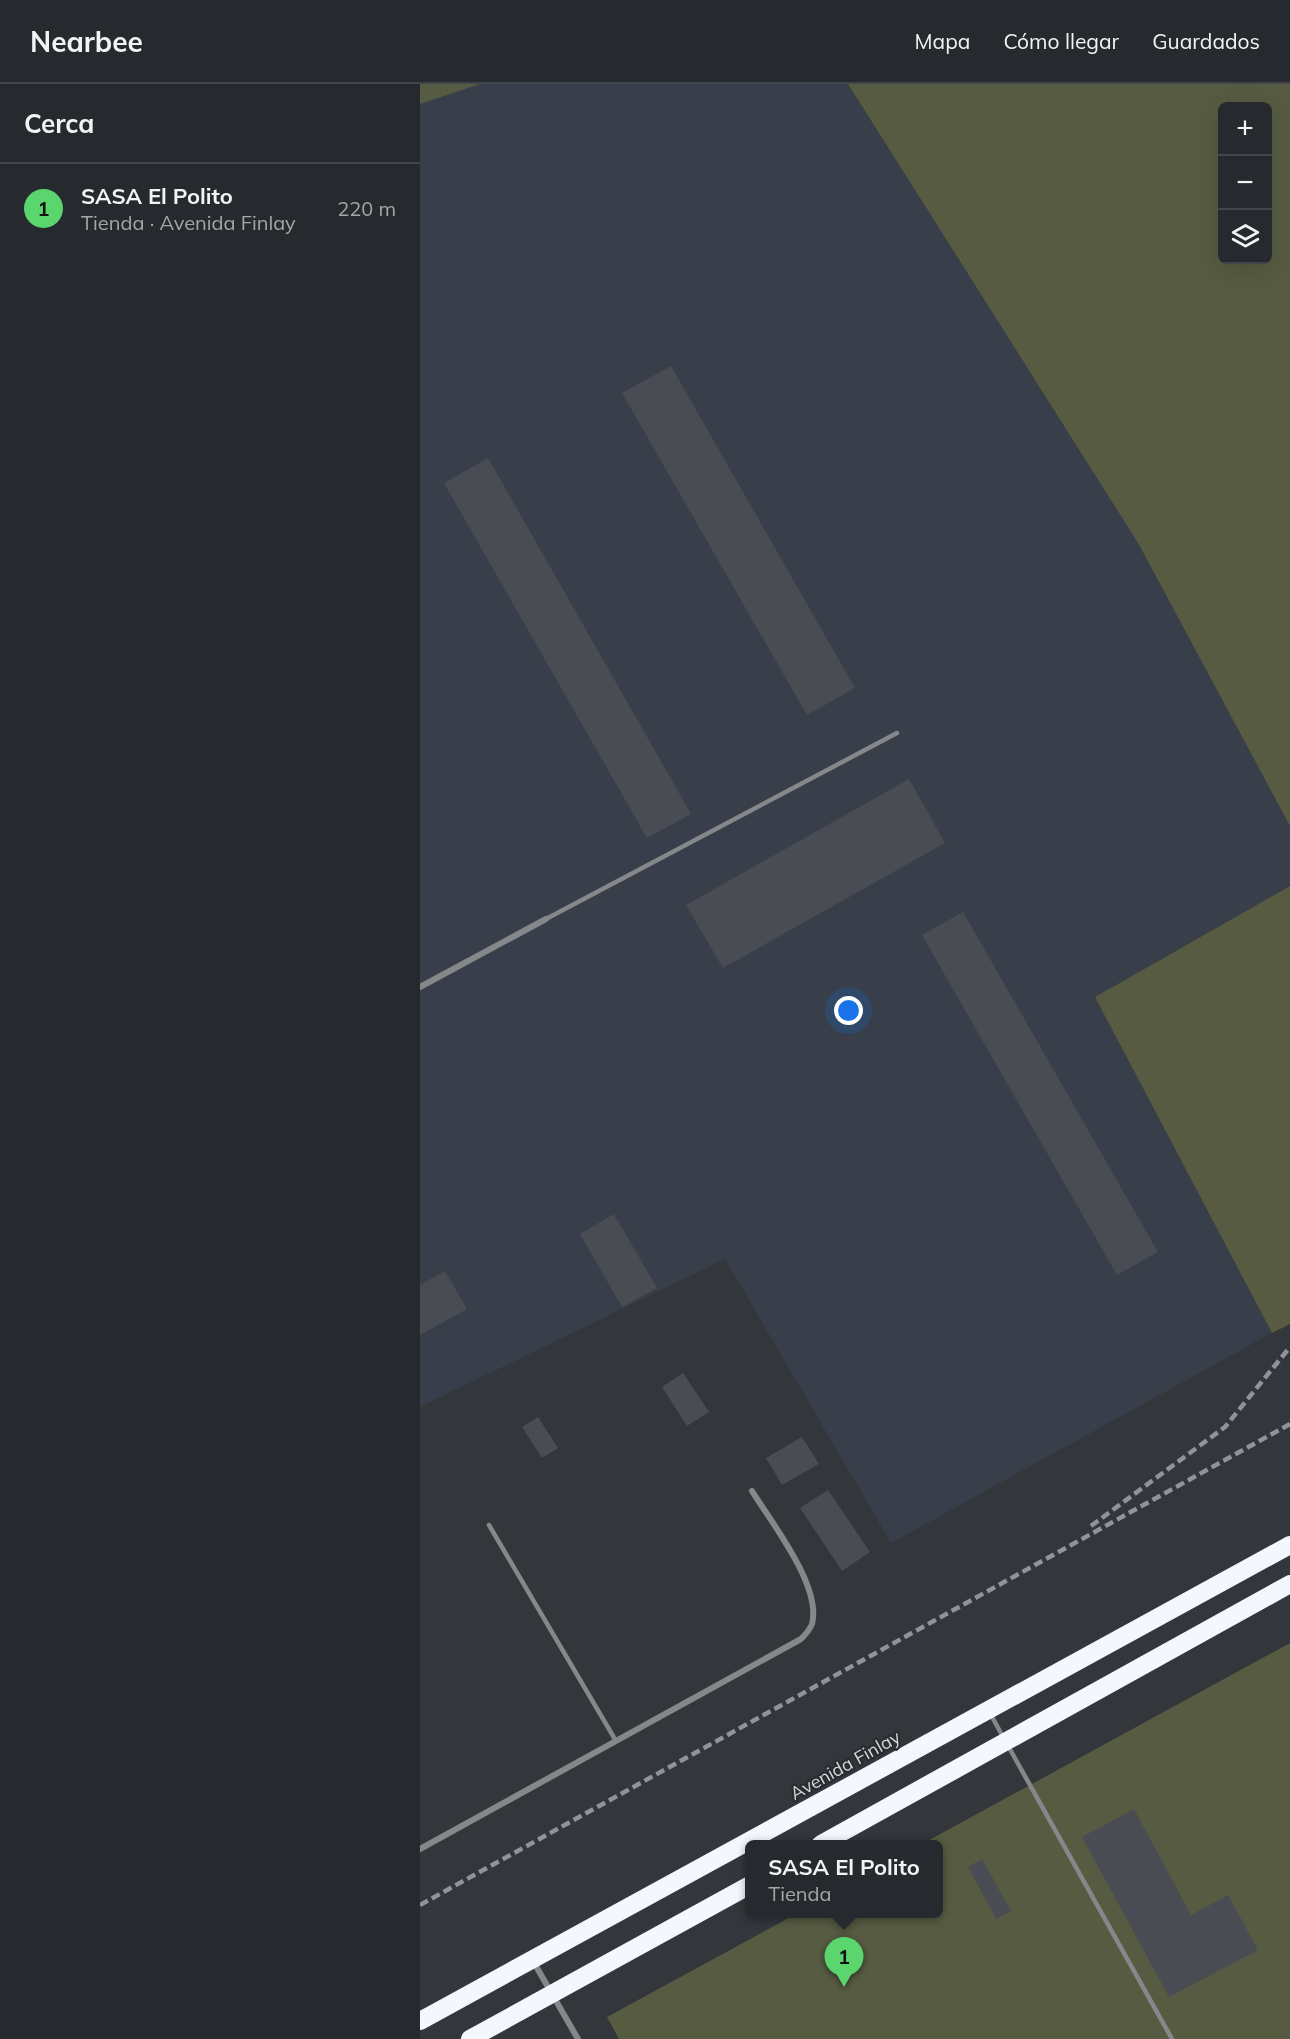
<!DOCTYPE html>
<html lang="es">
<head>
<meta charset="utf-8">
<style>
  :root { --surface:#26292d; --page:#323539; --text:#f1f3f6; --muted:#a4a6aa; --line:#424549; --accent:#5bd56e }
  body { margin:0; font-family:Mulish,sans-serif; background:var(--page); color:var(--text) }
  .controls { position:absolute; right:18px; top:18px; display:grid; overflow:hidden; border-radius:9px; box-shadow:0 6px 24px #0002 }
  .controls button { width:54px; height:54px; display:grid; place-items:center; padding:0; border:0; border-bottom:2px solid var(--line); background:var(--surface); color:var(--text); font:30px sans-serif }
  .you { position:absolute; left:429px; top:927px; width:21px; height:21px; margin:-15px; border:4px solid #fff; border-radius:50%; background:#1a73e8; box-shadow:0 0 0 9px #1a73e833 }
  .badge { display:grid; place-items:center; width:39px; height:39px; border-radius:50%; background:var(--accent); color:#111; font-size:20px; font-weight:700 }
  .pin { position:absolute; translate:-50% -50px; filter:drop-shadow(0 2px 3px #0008) }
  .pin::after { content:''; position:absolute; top:32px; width:21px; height:18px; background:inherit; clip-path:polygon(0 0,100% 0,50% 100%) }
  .popup { position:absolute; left:325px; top:1756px; width:198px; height:78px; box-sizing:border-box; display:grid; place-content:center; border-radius:9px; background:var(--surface); filter:drop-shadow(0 2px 4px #0005); font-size:20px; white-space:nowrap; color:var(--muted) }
  .popup b { font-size:22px; color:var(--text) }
  .popup::after { content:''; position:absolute; left:50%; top:100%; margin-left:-12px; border:12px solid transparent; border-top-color:var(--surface) }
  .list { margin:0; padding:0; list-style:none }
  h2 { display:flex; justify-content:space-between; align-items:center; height:78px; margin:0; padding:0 24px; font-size:26px }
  h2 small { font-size:20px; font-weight:400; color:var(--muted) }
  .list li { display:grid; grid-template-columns:39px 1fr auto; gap:18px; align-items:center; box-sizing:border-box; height:90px; padding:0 24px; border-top:2px solid var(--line) }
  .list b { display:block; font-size:22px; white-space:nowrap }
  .list p { margin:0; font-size:20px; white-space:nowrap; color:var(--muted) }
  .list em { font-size:20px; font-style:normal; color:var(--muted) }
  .icon { flex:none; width:33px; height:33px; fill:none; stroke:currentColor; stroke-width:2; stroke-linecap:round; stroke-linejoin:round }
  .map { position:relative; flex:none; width:870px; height:1955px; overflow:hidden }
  header { display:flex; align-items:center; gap:36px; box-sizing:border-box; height:84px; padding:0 30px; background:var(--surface); border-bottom:2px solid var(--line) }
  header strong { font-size:28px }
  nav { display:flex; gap:33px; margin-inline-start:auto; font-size:21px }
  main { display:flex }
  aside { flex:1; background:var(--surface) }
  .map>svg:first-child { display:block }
  .built { fill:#383f4a }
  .green { fill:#575b42; fill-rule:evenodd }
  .building { fill:#494d53 }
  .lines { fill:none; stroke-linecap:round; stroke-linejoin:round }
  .lane { stroke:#85878a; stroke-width:4.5 }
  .street { stroke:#85878a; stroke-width:6 }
  .highway { stroke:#f4f8fe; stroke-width:18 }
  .rail { stroke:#909398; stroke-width:4.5; stroke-dasharray:9 4.5; stroke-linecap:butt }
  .labels { text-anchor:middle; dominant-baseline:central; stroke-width:4.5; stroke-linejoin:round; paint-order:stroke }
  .street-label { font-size:18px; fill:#d4d6da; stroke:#292d32 }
</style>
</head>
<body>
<header>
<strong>Nearbee</strong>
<nav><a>Mapa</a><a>Cómo llegar</a><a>Guardados</a></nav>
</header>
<main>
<aside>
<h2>Cerca<small></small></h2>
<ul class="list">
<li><span class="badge">1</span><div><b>SASA El Polito</b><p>Tienda · Avenida Finlay</p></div><em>220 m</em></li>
</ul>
</aside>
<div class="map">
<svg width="870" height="1955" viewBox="0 0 870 1955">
  <rect width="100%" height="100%" fill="#33373c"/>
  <path class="built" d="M60 0H428L718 459 870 742V802L675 913 852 1249 471 1459 305 1175 0 1323V20Z"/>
  <path class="green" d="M0 0H60L0 20Z
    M428 0H870V742L718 459ZM848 22V176H802V22Z
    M870 802V1240L852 1249 675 913Z
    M870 1559V1955H199L187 1933 376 1830H518V1760H502Z"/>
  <path class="building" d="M251 282 435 604 387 631 202 309Z
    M68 374 271 730 227 754 24 399Z
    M489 695 525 759 303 884 266 821Z
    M543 828 738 1168 697 1191 502 851Z
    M194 1130 237 1204 202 1223 160 1150Z
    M25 1187 47 1225 0 1251V1201Z
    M263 1289 289 1328 267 1342 242 1303Z
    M118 1333 138 1364 122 1374 102 1343Z
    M382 1353 399 1380 362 1401 346 1374Z
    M408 1406 450 1468 422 1487 380 1424Z
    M714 1725 771 1831 808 1811 838 1866 749 1913 662 1753Z
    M562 1775 591 1827 576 1835 548 1783Z"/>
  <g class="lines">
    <path class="lane" d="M126 835 477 649
      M69 1441 196 1657
      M570 1629 583 1653
      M587 1660 752 1955"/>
    <path class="street" d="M0 903 126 835
      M0 1765 381 1555C385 1551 390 1545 392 1540 402 1502 351 1438 332 1407
      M113 1877 158 1955"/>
    <path class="highway" d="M401 1760 870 1500
      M0 1937 870 1461
      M50 1955 330 1801"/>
    <path class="rail" d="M671 1442 805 1343 870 1263
      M0 1821 870 1340"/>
  </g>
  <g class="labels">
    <g class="street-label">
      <text transform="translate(425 1681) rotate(-29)">Avenida Finlay</text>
    </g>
  </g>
</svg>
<div class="controls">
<button>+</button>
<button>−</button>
<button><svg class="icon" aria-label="layers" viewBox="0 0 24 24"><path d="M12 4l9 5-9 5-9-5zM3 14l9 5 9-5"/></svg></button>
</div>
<div class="you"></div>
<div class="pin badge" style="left:424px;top:1903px">1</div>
<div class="popup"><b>SASA El Polito</b>Tienda</div>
</div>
</main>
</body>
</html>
